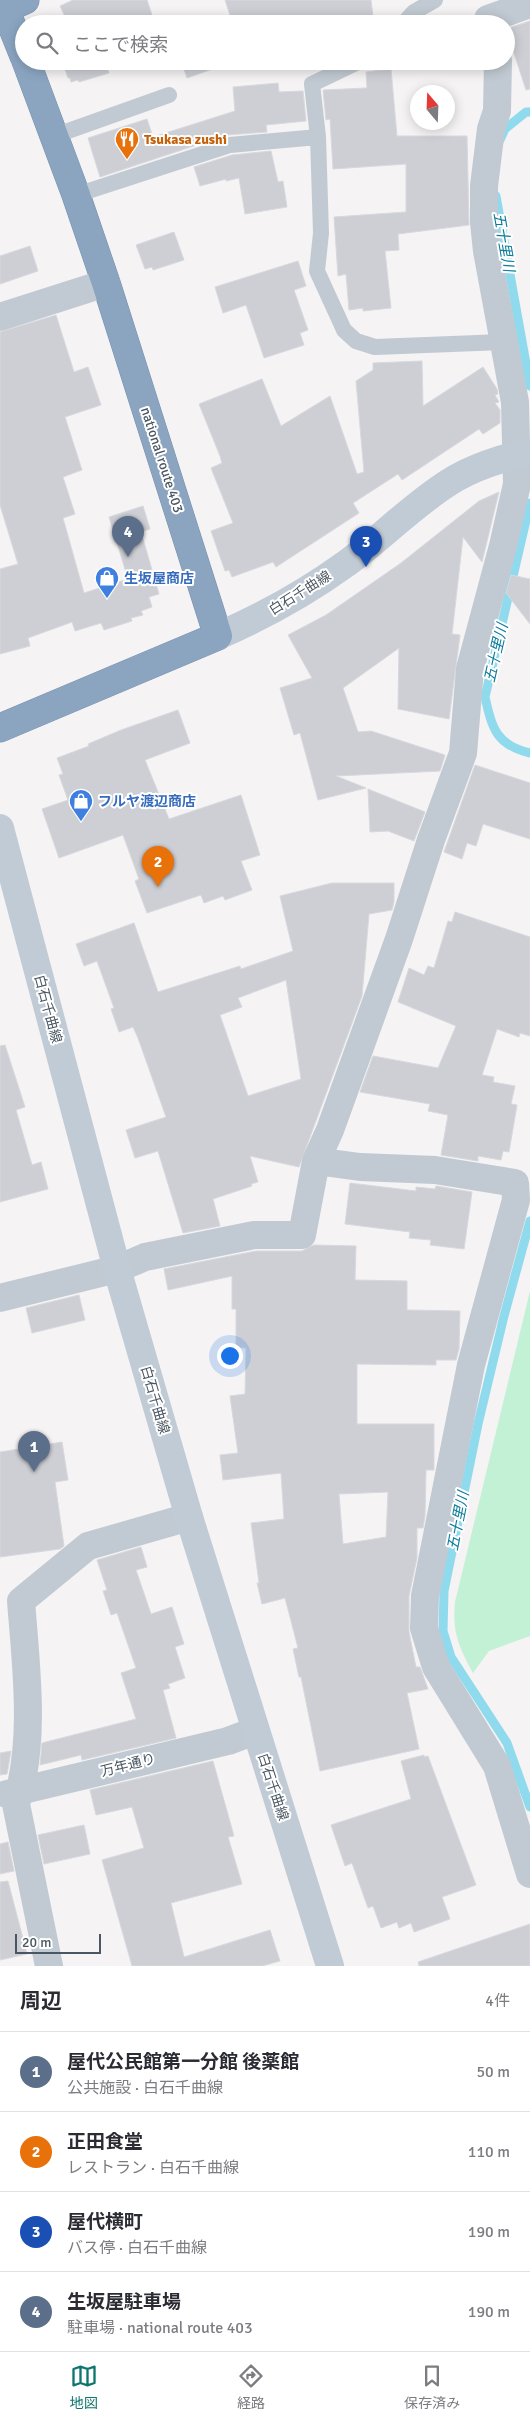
<!DOCTYPE html>
<html lang="ja">
<head>
<meta charset="utf-8">
<style>
  :root { --surface:#fff; --page:#f7f7f7; --text:#2b2b33; --muted:#7c7c81; --line:#e1e1e2; --accent:#0f766e }
  body { margin:0; font-family:Signika,"Noto Sans JP",sans-serif; background:var(--page); color:var(--text) }
  .compass { position:absolute; left:410px; top:85px; width:45px; height:45px; border-radius:50%; background:var(--surface); box-shadow:0 2px 12px #0003; rotate:341deg }
  .scale { position:absolute; left:15px; bottom:12px; width:86px; box-sizing:border-box; padding-left:5px; border:2px solid #4a5661; border-top:0; font-size:14px; line-height:18px; white-space:nowrap; color:#4a5661; -webkit-text-stroke:4px #fff; paint-order:stroke }
  .you { position:absolute; left:229px; top:1355px; width:18px; height:18px; margin:-12px; border:4px solid #fff; border-radius:50%; background:#1a73e8; box-shadow:0 0 0 8px #1a73e833 }
  .badge { display:grid; place-items:center; width:32px; height:32px; border-radius:50%; background:var(--accent); color:#fff; font-size:16px; font-weight:700 }
  .pin { position:absolute; translate:-50% -41px; filter:drop-shadow(0 1px 2px #0008) }
  .pin::after { content:''; position:absolute; top:26px; width:18px; height:15px; background:inherit; clip-path:polygon(0 0,100% 0,50% 100%) }
  .list { margin:0; padding:0; list-style:none }
  h2 { display:flex; justify-content:space-between; align-items:center; height:65px; margin:0; padding:0 20px; font-size:21px }
  h2 small { font-size:16px; font-weight:400; color:var(--muted) }
  .list li { display:grid; grid-template-columns:32px 1fr auto; gap:15px; align-items:center; box-sizing:border-box; height:80px; padding:0 20px; border-top:1px solid var(--line) }
  .list b { display:block; font-size:19px; white-space:nowrap }
  .list p { margin:0; font-size:16px; white-space:nowrap; color:var(--muted) }
  .list em { font-size:16px; font-style:normal; color:var(--muted) }
  .icon { flex:none; width:28px; height:28px; fill:none; stroke:currentColor; stroke-width:2; stroke-linecap:round; stroke-linejoin:round }
  .map { position:relative; flex:none; width:530px; height:1966px; overflow:hidden }
  .search { position:absolute; background:var(--surface); box-shadow:0 2px 12px #0003; left:15px; right:15px; top:15px; height:55px; display:flex; align-items:center; gap:12px; box-sizing:border-box; padding:0 18px; border-radius:28px; color:var(--muted); font-size:19px }
  .sheet { height:385px; background:var(--surface) }
  nav { display:flex; justify-content:space-around; align-items:center; box-sizing:border-box; height:70px; border-top:1px solid var(--line); background:var(--surface); font-size:14px; color:var(--muted) }
  nav a { display:grid; justify-items:center; gap:2px }
  nav .on { color:var(--accent) }
  .map>svg:first-child { display:block }
  .green { fill:#c3f1d5 }
  .lines { fill:none; stroke-linecap:round; stroke-linejoin:round }
  .stream { stroke:#90daee; stroke-width:9 }
  .building { fill:#cdcfd5; stroke:#d7d9de; fill-rule:evenodd }
  .highway-casing { stroke:#7690ad; stroke-width:29 }
  .lane { stroke:#c1cad2; stroke-width:16 }
  .street { stroke:#c1cad2; stroke-width:28 }
  .secondary { stroke:#c1cbd6; stroke-width:28 }
  .highway { stroke:#8ba5c1; stroke-width:28 }
  .labels { text-anchor:middle; dominant-baseline:central; stroke-width:4; stroke-linejoin:round; paint-order:stroke }
  .food-label { font-size:14px; font-weight:bold; fill:#c56008; stroke:#fff; text-anchor:start }
  .street-label { font-size:14px; fill:#4a5661; stroke:#fff }
  .shop-label { font-size:14px; font-weight:bold; fill:#366cbe; stroke:#fff; text-anchor:start }
  .water-label { font-size:15px; font-style:italic; fill:#0c7c9b; stroke:#fff }
</style>
</head>
<body>
<div class="map">
<svg width="530" height="1966" viewBox="0 0 530 1966">
  <rect width="100%" height="100%" fill="#f5f3f3"/>
  <path class="green" d="M530 1291V1636L489 1651 473 1673C459 1647 452 1633 455 1602Z"/>
  <g class="lines">
    <path class="stream" d="M500 140 505 129 526 112H530
      M496 196 530 386
      M530 503 485 697C492 728 496 745 530 753
      M530 1221 504 1316 478 1424 444 1591 443 1631 451 1657 507 1743 530 1807"/>
  </g>
  <path class="building" d="M73 0H147L155 24H59L67 21 60 6Z
    M225 0H371L374 24H233Z
    M530 21V89L526 90 506 29Z
    M62 61H131L108 70 109 73 79 82 78 80 71 82 70 78H68Z
    M181 61H219L221 66 187 78Z
    M391 69 397 136H467L469 225 398 234 399 250 385 251 391 308 363 311V308L349 310 346 274 338 276 334 217 406 212V164L333 169 330 119 326 120 323 90 367 88 366 72Z
    M278 83 279 92 303 91 306 121 266 125 267 132 227 135 100 177 88 138 147 119 153 137 235 111 233 87Z
    M271 151 278 182 283 181 287 207 245 214 239 178 226 181V179L200 186 194 167 232 155Z
    M174 232 184 260 153 270 152 267 145 269 136 245Z
    M30 246 38 271 0 284V256Z
    M298 261 306 286 294 290 308 330 300 333 304 345 264 358 246 305 223 313 215 287Z
    M56 315 74 372 88 367 101 405 65 417 82 470 63 477 75 514 63 518 84 593 128 579 109 517 143 506 150 529 141 532 159 594 149 597 152 607 141 611 143 615 131 618 132 621 104 630 101 623 75 631 72 622 28 638 30 646 0 654V569L18 564 0 505V332Z
    M422 361 423 406 483 367 497 389 498 394 495 395 499 402 495 403 500 410V423L483 434 479 429 402 480 398 474 353 503 359 513 276 567 273 562 232 577 229 570 225 571 211 531 233 523 211 468 222 463 220 456 199 404 262 379 281 426 330 396 357 474 364 472 356 381 373 370V363Z
    M499 492 482 562 463 537 452 634 460 635 449 719 398 709 399 648 343 688 358 732 371 731 445 755 440 771 336 776 366 788 318 800 300 733 294 735 280 688 312 678 288 635 326 615 401 563 479 501Z
    M511 575 530 579V624L506 593Z
    M178 710 190 743 145 760 169 819 241 795 260 855 241 861 252 890 225 900 223 896 204 903 201 895 147 913 135 881 139 879 123 835 59 858 42 809 68 800 59 775 63 774 57 758 89 746 88 744 121 730Z
    M475 765 530 783V839L483 824 476 846 467 843 462 859 444 852Z
    M368 789 425 812 414 841 388 831 370 832Z
    M332 883H394V902L392 910 369 914 362 996 299 1167 250 1156 258 1182 251 1184 252 1186 213 1199 220 1226 183 1233 158 1151 135 1158 126 1130 166 1117 138 1038 133 1027 119 1032 111 1009 114 1008 97 961 84 966 76 944 134 923 158 992 240 966 241 969 293 951 280 896ZM286 980 301 1079 248 1096 220 1015 242 1007 238 998Z
    M455 912 530 937V1036L520 1033 519 1037 497 1029 482 1075 494 1077 493 1082 515 1086 511 1104 517 1105 509 1152 503 1151 501 1160 478 1156V1161L441 1155 448 1115 428 1111 430 1104 360 1092 373 1056 438 1068 456 1026 398 1002 409 968 424 975 428 966 434 968 448 921 452 922Z
    M5 1045 25 1107 16 1110 32 1165 41 1162 48 1189 0 1202V1046Z
    M350 1183 416 1191V1187L435 1189 436 1186 472 1192 464 1249 430 1245 431 1240 409 1238 410 1232 345 1224Z
    M314 1245 356 1246 355 1280 407 1281V1310L460 1311 459 1349 456 1360H436V1365L357 1364V1424H434V1470H426L425 1516 423 1528H417V1558L409 1596V1632L416 1667H420L428 1689 407 1693 419 1749 320 1771 301 1677H299L293 1649 298 1648 285 1598 262 1604 257 1583H259L251 1523 284 1519 281 1473 223 1480 220 1455 238 1453 230 1396 245 1394 246 1348 236 1347V1309H232V1276L168 1290 164 1269 256 1251H302ZM388 1492 386 1537 343 1544 339 1494Z
    M79 1295 85 1320 32 1333 26 1308Z
    M62 1442 68 1480 55 1482 64 1546 60 1549 0 1557V1452Z
    M141 1547 147 1567 136 1570 151 1614 172 1607 184 1644 175 1647 185 1678 168 1684 170 1688 163 1690 176 1738 82 1760 81 1755 40 1765 42 1743 136 1719 121 1673 136 1668 117 1613 111 1615 103 1591 107 1590 97 1560Z
    M11 1751 7 1774 0 1775V1753Z
    M424 1755V1757L428 1756 476 1885 442 1897 450 1919 414 1932 411 1923 399 1928 397 1922 381 1928 373 1906 368 1908 352 1863 345 1866 331 1825 411 1799 401 1761Z
    M213 1761 234 1836 228 1837 242 1884 171 1903 184 1957 270 1930 280 1961 262 1966H132L102 1860 144 1848 132 1807 96 1815 90 1790Z
    M84 1825 90 1854 44 1864 38 1835Z
    M8 1842 14 1871 0 1874V1844Z
    M8 1881 27 1954 0 1960V1882Z
    M530 1924V1966H419L418 1962Z"/>
  <g class="lines">
    <g class="highway-casing">
      <path id="highway" d="M24 56 5 9 25 0
        M0 728 218 636 106 283 76 195 26 61"/>
    </g>
    <path class="lane" d="M403 24 414 12 435 0
      M360 61 312 84 318 137 321 233 317 271 344 330 356 341 375 347 503 342
      M54 136 169 95
      M76 195 230 145 318 137"/>
    <path class="street" d="M488 19 530 4
      M0 317 106 283
      M316 1161 360 1167 435 1170 515 1183 516 1200 471 1365 425 1596 424 1628 436 1667 497 1766 530 1874
      M0 1298 117 1269 145 1257 254 1235H302L316 1161 330 1130 399 939 431 840 463 753 470 669 503 546 517 484 515 402 487 251 484 222V186L491 129 497 111 498 61
      M7 1794 228 1741 255 1731
      M49 1966 16 1804C36 1741 26 1666 21 1601L88 1546 189 1517"/>
    <path class="secondary" d="M218 636C264 616 307 592 347 563 381 538 412 506 448 483 471 468 503 457 530 453
      M0 828 117 1269 189 1517 330 1966"/>
    <use href="#highway" class="highway"/>
  </g>
  <defs>
    <g id="restaurant-pin" transform="scale(1.25)"><path d="M0 17L-7.5 6A9.5 9.5 0 1 1 7.5 6Z" fill="#e8710a" stroke="#fff"/><path d="M-5-6h1v4h1v-4h1v4h1v-4h1v5L-1.5 .5V6h-2V.5L-5-1ZM5-6V6H3V1.5H1.5Q1.5-4 5-6Z" fill="#fff"/></g>
    <g id="shop-pin" transform="scale(1.25)"><path d="M0 17L-7.5 6A9.5 9.5 0 1 1 7.5 6Z" fill="#3f7fe0" stroke="#fff"/><path d="M-5-2.5h2.3a2.7 3.5 0 0 1 5.4 0H5L5.5 6h-11ZM-1.5-2.5h3a1.5 2.3 0 0 0-3 0Z" fill="#fff"/></g>
  </defs>
  <g fill-rule="evenodd">
    <use href="#restaurant-pin" x="127" y="139"/>
    <use href="#shop-pin" x="107" y="578"/>
    <use href="#shop-pin" x="81" y="801"/>
  </g>
  <g class="labels">
    <g class="food-label">
      <text x="144" y="139">Tsukasa zushi</text>
    </g>
    <g class="street-label">
      <text transform="translate(162 460) rotate(72)">national route 403</text>
      <text transform="translate(300 593) rotate(-32)">白石千曲線</text>
      <text transform="translate(48 1009) rotate(75)">白石千曲線</text>
      <text transform="translate(155 1400) rotate(74)">白石千曲線</text>
      <text transform="translate(128 1765) rotate(-14)">万年通り</text>
      <text transform="translate(273 1787) rotate(72)">白石千曲線</text>
    </g>
    <g class="shop-label">
      <text x="124" y="578">生坂屋商店</text>
      <text x="98" y="801">フルヤ渡辺商店</text>
    </g>
    <g class="water-label">
      <text transform="translate(504 242) rotate(80)">五十里川</text>
      <text transform="translate(496 653) rotate(-77)">五十里川</text>
      <text transform="translate(458 1521) rotate(-79)">五十里川</text>
    </g>
  </g>
</svg>
<svg class="compass" viewBox="-18 -18 36 36"><path d="M0-13l5 13h-10z" fill="#e53935"/><path d="M0 13l5-13h-10z" fill="#7c7c81"/></svg>
<div class="scale">20 m</div>
<div class="you"></div>
<div class="pin badge" style="left:34px;top:1472px;background:#5c6f8a">1</div>
<div class="pin badge" style="left:158px;top:887px;background:#e8710a">2</div>
<div class="pin badge" style="left:366px;top:567px;background:#1a4fb4">3</div>
<div class="pin badge" style="left:128px;top:557px;background:#5c6f8a">4</div>
<div class="search"><svg class="icon" aria-label="search" viewBox="0 0 24 24"><circle cx="10" cy="10" r="6"/><path d="M15 15l6 6"/></svg>ここで検索</div>
</div>
<section class="sheet">
<h2>周辺<small>4件</small></h2>
<ul class="list">
<li><span class="badge" style="background:#5c6f8a">1</span><div><b>屋代公民館第一分館 後薬館</b><p>公共施設 · 白石千曲線</p></div><em>50 m</em></li>
<li><span class="badge" style="background:#e8710a">2</span><div><b>正田食堂</b><p>レストラン · 白石千曲線</p></div><em>110 m</em></li>
<li><span class="badge" style="background:#1a4fb4">3</span><div><b>屋代横町</b><p>バス停 · 白石千曲線</p></div><em>190 m</em></li>
<li><span class="badge" style="background:#5c6f8a">4</span><div><b>生坂屋駐車場</b><p>駐車場 · national route 403</p></div><em>190 m</em></li>
</ul>
</section>
<nav>
<a class="on"><svg class="icon" aria-label="map" viewBox="0 0 24 24"><path d="M3 6l6-2 6 2 6-2v14l-6 2-6-2-6 2zM9 4v14M15 6v14"/></svg>地図</a>
<a><svg class="icon" aria-label="directions" viewBox="0 0 24 24"><path d="M12 3l9 9-9 9-9-9zM9 14v-3h6M13 9l2 2-2 2"/></svg>経路</a>
<a><svg class="icon" aria-label="saved" viewBox="0 0 24 24"><path d="M7 4h10v16l-5-4-5 4z"/></svg>保存済み</a>
</nav>
</body>
</html>
